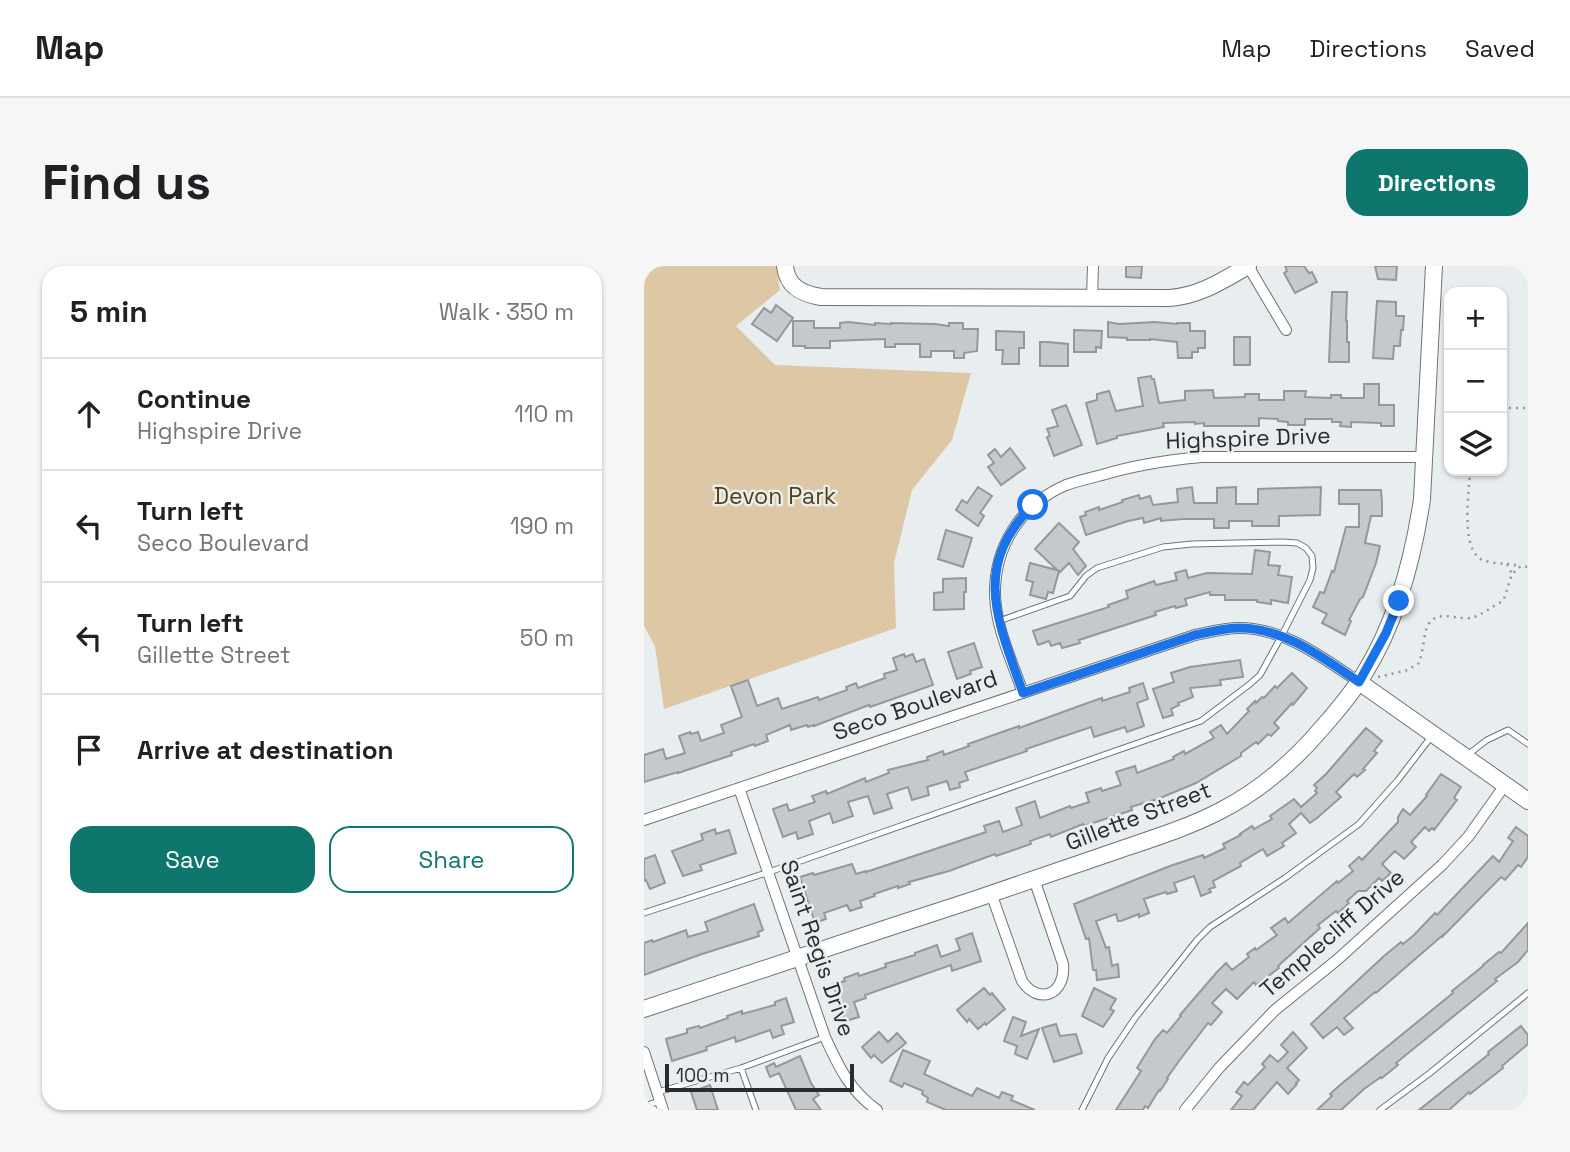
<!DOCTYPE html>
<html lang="en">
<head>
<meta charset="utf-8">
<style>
  :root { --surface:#fff; --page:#f6f6f6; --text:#202124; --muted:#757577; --line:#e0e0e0; --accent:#0f766e }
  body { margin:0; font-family:"Space Grotesk",sans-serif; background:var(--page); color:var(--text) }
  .controls { position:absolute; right:21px; top:21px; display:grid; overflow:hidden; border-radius:14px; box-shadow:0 2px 5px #0004 }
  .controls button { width:63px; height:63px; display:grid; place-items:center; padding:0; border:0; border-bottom:2px solid var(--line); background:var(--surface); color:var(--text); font:35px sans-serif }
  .scale { position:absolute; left:21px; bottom:18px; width:189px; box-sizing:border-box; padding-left:7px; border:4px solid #2a2b2c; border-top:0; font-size:19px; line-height:24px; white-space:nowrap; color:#2a2b2c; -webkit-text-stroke:5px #e8edf0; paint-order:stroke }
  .stop { position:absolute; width:21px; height:21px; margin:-16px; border:5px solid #1a73e8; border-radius:50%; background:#fff }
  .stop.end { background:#1a73e8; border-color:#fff; box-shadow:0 2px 7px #0008 }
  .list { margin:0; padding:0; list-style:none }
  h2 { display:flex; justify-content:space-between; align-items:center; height:91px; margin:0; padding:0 28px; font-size:30px }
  h2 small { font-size:23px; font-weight:400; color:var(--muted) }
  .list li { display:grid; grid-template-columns:46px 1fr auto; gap:21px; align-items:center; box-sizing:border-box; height:112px; padding:0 28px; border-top:2px solid var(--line) }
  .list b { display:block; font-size:26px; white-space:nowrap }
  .list p { margin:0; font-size:23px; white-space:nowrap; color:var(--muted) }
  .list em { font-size:23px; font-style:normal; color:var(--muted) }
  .actions { display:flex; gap:14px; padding:21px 28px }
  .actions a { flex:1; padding:16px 0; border:2px solid var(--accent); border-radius:21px; text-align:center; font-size:24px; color:var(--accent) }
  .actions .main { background:var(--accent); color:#fff }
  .icon { flex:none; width:38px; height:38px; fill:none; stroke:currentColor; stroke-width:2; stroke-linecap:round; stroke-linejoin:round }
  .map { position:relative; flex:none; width:884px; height:844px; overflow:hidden; border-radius:21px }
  header { display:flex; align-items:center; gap:42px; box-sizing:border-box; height:98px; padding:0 35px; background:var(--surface); border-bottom:2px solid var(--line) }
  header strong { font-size:33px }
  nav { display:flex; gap:38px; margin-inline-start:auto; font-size:24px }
  .intro { display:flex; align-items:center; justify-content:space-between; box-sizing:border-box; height:168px; padding:0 42px }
  h1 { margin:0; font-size:49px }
  .button { padding:18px 32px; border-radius:21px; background:var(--accent); color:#fff; font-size:24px; font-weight:700 }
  main { display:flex; gap:42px; padding:0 42px }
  aside { flex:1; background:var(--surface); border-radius:21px; box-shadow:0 2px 5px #0004 }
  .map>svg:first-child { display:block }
  .green { fill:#ddc7a5 }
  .building { fill:#c5c9cc; stroke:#93989a; stroke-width:2 }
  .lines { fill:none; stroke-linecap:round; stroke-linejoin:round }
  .lane-casing { stroke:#6f7375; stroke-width:7 }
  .street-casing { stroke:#6f7375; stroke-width:12 }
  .secondary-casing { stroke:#6f7375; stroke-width:18 }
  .path { stroke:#929698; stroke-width:2.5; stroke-dasharray:2 5; stroke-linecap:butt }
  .lane { stroke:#fff; stroke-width:5 }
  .street { stroke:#fff; stroke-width:10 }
  .secondary { stroke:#fff; stroke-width:16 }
  .route { stroke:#1a73e8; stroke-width:9 }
  .labels { text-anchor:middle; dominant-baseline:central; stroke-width:5; stroke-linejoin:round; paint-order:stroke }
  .street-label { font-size:23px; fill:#2a2b2c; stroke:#e8edf0 }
  .park-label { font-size:23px; fill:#573f0e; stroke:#e8edf0 }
</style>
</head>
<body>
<header>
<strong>Map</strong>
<nav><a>Map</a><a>Directions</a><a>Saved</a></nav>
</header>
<div class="intro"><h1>Find us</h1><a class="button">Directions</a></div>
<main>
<aside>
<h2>5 min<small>Walk · 350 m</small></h2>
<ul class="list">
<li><svg class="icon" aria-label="ahead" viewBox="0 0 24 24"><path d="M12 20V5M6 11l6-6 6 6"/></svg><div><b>Continue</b><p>Highspire Drive</p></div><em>110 m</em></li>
<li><svg class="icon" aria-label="left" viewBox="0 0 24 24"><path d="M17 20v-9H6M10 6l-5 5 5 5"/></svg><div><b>Turn left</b><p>Seco Boulevard</p></div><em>190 m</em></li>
<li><svg class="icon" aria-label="left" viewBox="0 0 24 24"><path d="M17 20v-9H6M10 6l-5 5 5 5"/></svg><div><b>Turn left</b><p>Gillette Street</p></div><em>50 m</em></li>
<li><svg class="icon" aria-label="arrive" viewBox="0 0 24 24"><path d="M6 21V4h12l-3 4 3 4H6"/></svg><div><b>Arrive at destination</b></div></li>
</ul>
<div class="actions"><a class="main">Save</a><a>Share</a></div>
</aside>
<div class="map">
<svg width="884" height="844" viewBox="0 0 884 844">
  <rect width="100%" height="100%" fill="#e8edf0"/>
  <path class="green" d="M0 0H132L136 24 92 60 131 99 327 107 308 174 268 224 250 297 252 362 20 443 11 380 0 360Z"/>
  <path class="building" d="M482 0H498L497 12 482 11Z
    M641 0H660L665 7 668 6 673 16 651 27 640 7 643 5Z
    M731 0H753L752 14 734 13Z
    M688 26H703L702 55H703V76H705V96H685Z
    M733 35 752 36V50H760L759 64H757L756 80H750L749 93 729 92Z
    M132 39 149 52 133 75 108 58 120 42 127 47Z
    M149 55H170V62H196V57L204 56 231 59V57L247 58V57L291 58 305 60V57H319V63H334L333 85 320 87V92H310V85H287V91H276V78H251V81H241V73L186 75V82H161V80H149Z
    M464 56 475 58 511 56 533 58V57H546V65H561V82H554V86H548V92H534L533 76 506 73V74H483V72L464 71Z
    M430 64 458 65 457 82 452 81V86H430Z
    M352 65 380 66V82H375V98H358L359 84H352Z
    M590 71H606V99H590Z
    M396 76H404L424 78V100H396Z
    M507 110 508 113H510L515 137 541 134V125L569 124 570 132 601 131V128H615V134H640V125H662L661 131 687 132V129H697V132H720V118H735V139H750V160H737V157L707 156V161L696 160 697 156H688V153H661V159H644V156L634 155V153L615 152V160H560V157L551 158V156L519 157 520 161 473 170V172L453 178 442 137 453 134V128L465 125 472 145 499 140 494 112Z
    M422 139 438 179 410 190 403 171 406 170 403 163 414 160 408 144Z
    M366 182 381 202 357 219 344 201 350 197 344 189 351 183 357 191Z
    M334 221 348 230 336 247 340 250 334 260 312 244 318 234 323 237Z
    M548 221 550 237H573V222L592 221V238H614V223L677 221 676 249 635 250V260H608V255H585V262H570V253H539L517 255V252L500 257 499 252 484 255 442 269 436 251 442 249 441 246 455 241V244L479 236 478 234 495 229 496 233 506 230 509 239 534 236 533 223Z
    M695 224H737L738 236V250H727L721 277 736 280 732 297 719 331 716 333 705 354 707 355 701 369 678 357 683 348 669 341 676 326 680 327 688 305 690 306 702 261H715V238H695Z
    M415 257 435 276 429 283 442 300 434 309 425 297 416 306 415 305 409 327 404 326 402 333 386 329 389 316 382 314 386 297 413 304 391 283Z
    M302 264 328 272 319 301 294 293Z
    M611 284 626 286 624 299 636 300 634 309 648 311 644 337 627 334V338L613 336V334H581V329H566V326L541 333 543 339 532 342 531 340 511 346 512 349 435 374 436 377 418 382 416 377 407 380 405 375 394 379 389 365 465 341 464 339 484 332 482 325 510 315 512 319 533 314 531 307 542 304 544 312 563 307 608 308Z
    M322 312V326H320V343L290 344V327L299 326V313Z
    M330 377 338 401 326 405 327 408 313 413 304 386Z
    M260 388 261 391 269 388 272 396 280 393 289 419 226 441 225 439 170 460V459L164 461 163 459 147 464 146 459 122 469 124 475 111 480 110 478 87 486 88 489 34 507V506L0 516V489L19 483 22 493 41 487 35 470 46 466 47 468 54 466 57 475 80 467 77 459 98 451 87 420 104 414 113 440 134 432 138 443 174 431 175 434 203 424 202 421 212 417 214 422 241 412 240 408 253 404 249 392Z
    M596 394 599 411 576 414 577 419 546 422 549 431 534 437 535 439 527 443 529 449 519 452 509 423 530 416 527 407 546 401Z
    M648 407 663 422 649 439 648 437 630 457 635 462 627 470 624 468 614 478 612 476 597 487V490L552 517 509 535V534L487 541 488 544 440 560 439 558 407 571 406 568 386 575 387 578 352 590 351 588 305 605 265 616 266 618 254 622V620L230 628 231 630 216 635 218 641 206 645 203 639 180 647 182 653 171 657 156 611 169 607 170 609 208 598 212 608 222 605V606L342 566 340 560 355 555 359 566 378 559 372 542 391 535 396 552 426 540 427 542 445 536 442 527 457 522 458 525 477 519 472 506 491 500 493 507 530 493 529 491 540 485 541 488 570 472 566 466 577 459 583 468 605 445 603 443 611 435 612 437 618 431 620 432 631 420 633 422Z
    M499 417 504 433 493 437 500 460 483 466 481 461 450 471 447 461 382 483 383 485 321 506 324 514 315 517 316 521 306 524 303 515 283 521 285 529 268 534 264 521 243 528 248 542 230 548 224 530 204 536 209 550 189 557 186 547 165 555 169 568 154 573 152 566 139 571 129 543 143 538 145 545 171 536 168 530 182 525 183 528 221 512 222 516 245 507 244 504 284 494 283 491 299 485 300 489 325 480 324 478 375 460V462L438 439 458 432V435L486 426 485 422Z
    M722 462 738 475 730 485 733 487 719 503 721 504 713 511 710 508 692 526 697 531 673 552 666 557 657 547 645 558 652 567 638 577 640 580 623 590 619 583 596 597 597 600 569 615 571 621 565 623 567 626 557 630 550 610 530 617 533 625 523 628 522 626 500 633 505 647 495 651V648L477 655H474L472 648 452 655 462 682 465 681 468 700 474 698 475 711 453 714 452 704H449L445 672 442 673 430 638 526 600 559 589 560 592 581 582 579 578 597 569 596 568 608 560 610 563 628 553 626 550 650 533 657 541 673 527 671 525 673 522 670 519 682 508Z
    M797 508 817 521 810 532 813 534 790 564 788 562 785 565 781 561 767 576 772 581 760 593 751 585 738 598 747 607 738 615 735 612 722 625H714L703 635 705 637 694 647 692 645 674 659 676 662 634 700 635 702 612 719 610 716 593 733 582 723 568 737 578 746 567 759 564 757 535 795 523 812 524 813 516 825 515 824 504 842 501 840 499 844H472L497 805 493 802 511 773 519 764 523 767 537 750 536 749 573 706 582 697 588 704 605 691 603 688 611 682 612 684 633 669 627 662 641 652 644 657 693 615 694 617 709 605 705 600 715 591 718 594 754 556V551L759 543 766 549 783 530 782 529Z
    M872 561 884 570V591L877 601 874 599 861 614 857 611 799 670V669L732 727 731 726 700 752 709 762 700 769 693 761 679 772 667 758 740 690 757 676 759 678 770 669 791 647 793 649 849 590 855 596 869 575 864 572Z
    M71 563 72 568 85 564 92 587 56 599 58 604 39 610 28 585 59 574 57 568Z
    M11 589 21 617 6 623 2 614 0 615V593Z
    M110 638 119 664 114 666 115 670 58 688 0 709V677L8 674 9 676 42 664 44 671 64 665 61 656Z
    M884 657V684L874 696 851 713 853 715 752 797 754 799 738 812 737 811 720 823 697 844H673L688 830 686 828 696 819 809 727 808 725 839 700V699L855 686 857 687Z
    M328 667 337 695 308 705 307 699 221 729 222 732 210 736 215 751 201 755 189 718 201 715 200 712 214 707 215 710 242 701 241 698 271 689V687L293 679 297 691 316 684 312 673Z
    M340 722 346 729 348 727 361 743 342 759 341 757 334 763 325 753 323 756 313 744Z
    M450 722 472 733 466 743 470 745 459 761 438 750Z
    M142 732 150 756 137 760 140 768 129 772 126 764 92 776 91 771 62 781 63 784 28 795 22 773 43 767V763L55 760 56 762 84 752 83 750 98 745V748L131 739V736Z
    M369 751 382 756 377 770 395 763 383 793 371 788 373 780 360 775Z
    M412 758 416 770 432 768 438 787 410 796 398 762Z
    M877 760 884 769V778L858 800 859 802 826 828 825 826 805 844H775L845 788 844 786Z
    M235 766 244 776 253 767 262 777 238 797 230 789 227 792 218 781Z
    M649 766 663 782 643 802 655 814 652 817 653 818 644 828 633 816 609 844H587L598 830 592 826 600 816 604 819 621 801 618 798 626 789 634 796 644 786 637 779Z
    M259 784 286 795 280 808 328 830 333 822 355 832 358 826 369 830 367 834 391 844H302L283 836 284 832 278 828 279 825 260 817 258 821 246 815Z
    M156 790 167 817 175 829 169 833 177 844H152L135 807 126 811 122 801 130 797 132 801Z
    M66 819 74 844H53L47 826Z"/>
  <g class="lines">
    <g class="lane-casing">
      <path id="lane" d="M822 490 843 474 864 464 884 478
        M0 647 125 606 557 455 606 418 616 409 637 371 666 314 669 302 668 290 662 282 653 277 638 276 548 278 519 281 453 302 442 310 426 330 355 355
        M97 802 181 771
        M14 826 97 802 112 844
        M0 840 16 835
        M438 844 464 792 491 752 553 674 566 661 641 612 715 558 754 514 787 471
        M736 844 786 807 884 727"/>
    </g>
    <g class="street-casing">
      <path id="street" d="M604 0 642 64
        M448 32 449 0
        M379 427C368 395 352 362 351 329 350 281 377 238 422 219 433 215 446 212 458 209 491 199 524 194 558 191H781
        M95 522 181 771C195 801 205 824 233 844
        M0 554 551 369C566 366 580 362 595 362 641 362 679 392 715 416
        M347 627 378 715C395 740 422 728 419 698L390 613
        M0 786 19 844
        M541 844 575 802 631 744 693 694 798 599 824 571 861 519"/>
    </g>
    <g class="secondary-casing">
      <path id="secondary" d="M141 0C143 21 158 28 177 31L525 32C555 30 578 15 604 0
        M715 416 884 535
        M0 743C110 706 221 669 332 633 379 617 425 601 472 585 507 573 543 562 576 545 615 525 650 495 678 462 693 445 708 427 720 408 753 355 769 294 778 233L790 0"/>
    </g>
    <path class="path" d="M858 142H884
      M826 205C825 227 817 277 835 292 842 297 854 297 863 298L868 308
      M863 298 877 300
      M734 411 764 404 775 397C779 387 780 366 784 359 793 343 813 354 826 352 837 350 847 341 857 336L860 333 868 308 877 300 884 301"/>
    <use href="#lane" class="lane"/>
    <use href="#street" class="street"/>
    <use href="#secondary" class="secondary"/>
  </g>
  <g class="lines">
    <path class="route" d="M389 239C327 301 354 355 379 427L551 369C566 366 580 362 595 362 641 362 679 392 715 416L742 367 755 335"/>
  </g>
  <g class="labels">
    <g class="street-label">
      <text transform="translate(604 172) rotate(-2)">Highspire Drive</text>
      <text transform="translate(271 439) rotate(-19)">Seco Boulevard</text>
      <text transform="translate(494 550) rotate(-21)">Gillette Street</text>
      <text transform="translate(688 667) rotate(-41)">Templecliff Drive</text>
      <text transform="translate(174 682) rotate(71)">Saint Regis Drive</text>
    </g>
    <g class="park-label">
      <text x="131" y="230">Devon Park</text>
    </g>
  </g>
</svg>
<div class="controls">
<button>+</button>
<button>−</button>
<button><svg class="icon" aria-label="layers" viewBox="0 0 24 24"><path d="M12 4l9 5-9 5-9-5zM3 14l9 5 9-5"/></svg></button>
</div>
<div class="scale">100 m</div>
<div class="stop" style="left:389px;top:239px"></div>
<div class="stop end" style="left:755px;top:335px"></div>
</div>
</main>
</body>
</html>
